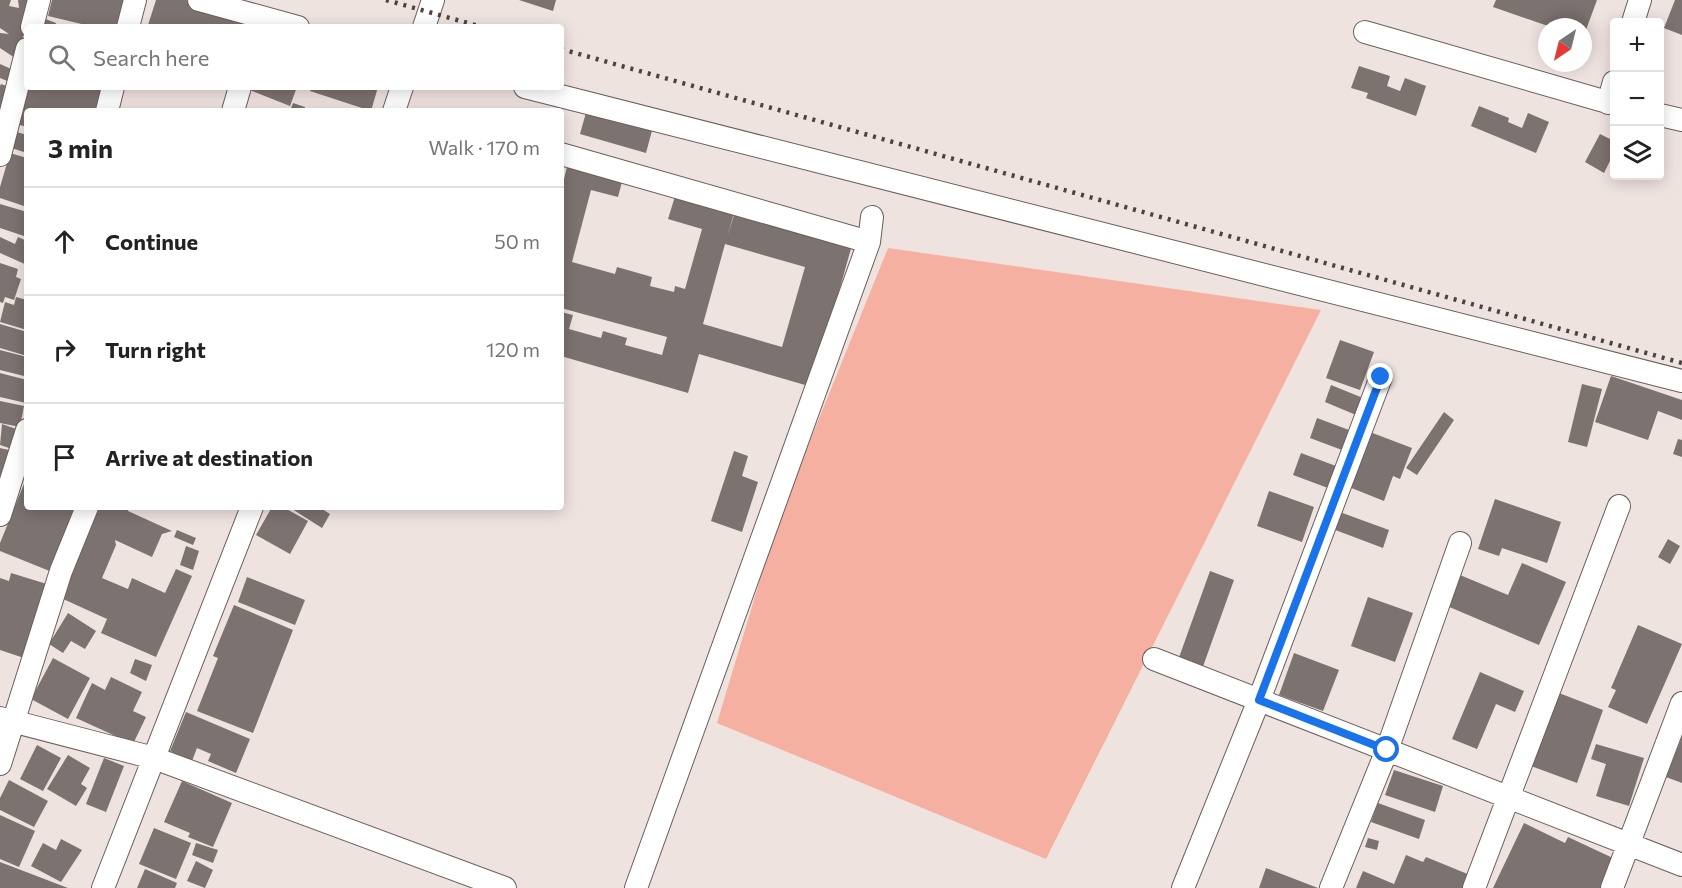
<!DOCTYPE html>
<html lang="en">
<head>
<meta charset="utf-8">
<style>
  :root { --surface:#fff; --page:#f2f2f2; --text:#222; --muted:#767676; --line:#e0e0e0 }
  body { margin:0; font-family:Commissioner,sans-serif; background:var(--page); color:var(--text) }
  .controls { position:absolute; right:18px; top:18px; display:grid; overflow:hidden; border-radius:6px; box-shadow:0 3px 15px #0003 }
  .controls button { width:54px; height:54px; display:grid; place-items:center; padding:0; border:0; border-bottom:2px solid var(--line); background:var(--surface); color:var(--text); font:30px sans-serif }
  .compass { position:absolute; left:1538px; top:18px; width:54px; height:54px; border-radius:50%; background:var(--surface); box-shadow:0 3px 15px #0003; rotate:215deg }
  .stop { position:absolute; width:18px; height:18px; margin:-14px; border:4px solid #1a73e8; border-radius:50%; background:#fff }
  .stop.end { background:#1a73e8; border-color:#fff; box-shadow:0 2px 6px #0008 }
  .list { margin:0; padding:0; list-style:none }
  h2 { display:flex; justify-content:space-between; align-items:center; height:78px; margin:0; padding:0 24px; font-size:26px }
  h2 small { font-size:20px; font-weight:400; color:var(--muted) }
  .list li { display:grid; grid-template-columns:39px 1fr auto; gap:18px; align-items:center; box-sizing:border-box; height:108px; padding:0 24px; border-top:2px solid var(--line) }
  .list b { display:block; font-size:22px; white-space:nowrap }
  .list em { font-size:20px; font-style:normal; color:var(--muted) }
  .icon { flex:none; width:33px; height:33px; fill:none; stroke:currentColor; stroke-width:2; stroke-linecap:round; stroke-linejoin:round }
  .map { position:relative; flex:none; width:1682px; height:888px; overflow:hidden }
  .search { position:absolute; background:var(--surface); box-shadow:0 3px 15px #0003; left:24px; top:24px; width:540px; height:66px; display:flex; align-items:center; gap:15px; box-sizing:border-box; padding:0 21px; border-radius:6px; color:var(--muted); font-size:22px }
  .panel { position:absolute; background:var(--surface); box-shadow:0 3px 15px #0003; left:24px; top:108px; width:540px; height:402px; border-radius:6px }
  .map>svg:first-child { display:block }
  .green { fill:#f5b0a1 }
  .building { fill:#7c726f; fill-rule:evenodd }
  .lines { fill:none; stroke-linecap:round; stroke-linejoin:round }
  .minor-casing { stroke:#6a5f5d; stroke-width:24 }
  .minor { stroke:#fff; stroke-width:22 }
  .rail { stroke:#494341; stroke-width:4.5; stroke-dasharray:3 6; stroke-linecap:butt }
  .route { stroke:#1a73e8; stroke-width:8 }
</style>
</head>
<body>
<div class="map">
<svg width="1682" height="888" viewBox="0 0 1682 888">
  <rect width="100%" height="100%" fill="#efe3e0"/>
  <path class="green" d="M888 248 1321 310 1046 859 717 723 778 520Z"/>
  <path class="building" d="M0 0H11L9 6 19 8 18 0H32L16 66 15 58 0 48V33L9 34 0 28Z
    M52 0H127L117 27H94L48 16Z
    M156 0H186L256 22 254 27H156L148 25Z
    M519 0H556L553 11Z
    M1496 0H1597L1583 38V27H1551L1493 7Z
    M1675 0H1682V35L1664 28Z
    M43 18 56 23 55 27H40Z
    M0 64 18 72 12 83 0 78Z
    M1359 66 1390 76 1387 86 1400 91 1405 78 1426 86 1416 116 1366 98 1368 93 1351 88Z
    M1 84 15 89 0 129V86Z
    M27 87H97L103 89 97 111H27V127L13 123Z
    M242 87H297L290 106Z
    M312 87H378L371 111 310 91Z
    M293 103 305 107 304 111H290Z
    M1479 106 1509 118 1508 122 1522 128 1528 113 1549 122 1536 153 1471 126Z
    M587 109 653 127 646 153 580 134Z
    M10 130 27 135V153L5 146Z
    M1600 134 1614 141V161L1611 159 1604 173 1585 162Z
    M10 153 27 158V207L0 198V187Z
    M568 163 623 178 618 197 591 190 572 262 615 274 617 267 652 277 650 286 674 292 675 286 685 289 702 229 668 219 676 193 735 210 727 237 735 212 852 245 812 387 699 354 688 393 561 356V312L573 315 569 329 601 338 603 331 627 338 625 345 662 355 667 337 561 308V191ZM725 244 805 267 782 347 703 324Z
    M0 204 27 212V237L0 228Z
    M0 237 15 244 18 237 27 241V265L0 253Z
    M0 263 18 269 16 277 21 279 14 300 5 297 3 303 0 302Z
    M16 297 27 300V330L0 322 5 302 14 305Z
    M0 324 27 332V356L0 348Z
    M1340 340 1374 352 1360 390 1326 378Z
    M0 350 27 357 24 376 0 370Z
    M0 373 27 380 26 403 0 397Z
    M1611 376 1682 400V420L1658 411 1648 440 1595 422Z
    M1582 384 1602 389 1587 447 1568 442Z
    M1331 385 1363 398 1356 415 1325 402Z
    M0 401 24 406 20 427 0 423Z
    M1444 412 1454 420 1417 475 1406 468Z
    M1317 418 1349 430 1342 450 1310 438Z
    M2 424 19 430 12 449 0 445Z
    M1370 432 1412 448 1400 479 1393 476 1384 501 1349 487Z
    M1678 439 1682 440V457L1673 454Z
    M0 448 9 450 0 490Z
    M734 451 748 456 742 476 758 482 742 532 711 521Z
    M1301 453 1336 466 1328 488 1293 475Z
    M24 484 27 485V507H80L52 572 0 551V543Z
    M1269 491 1314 507 1302 542 1257 526Z
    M1495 499 1561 522 1547 563 1502 548 1499 556 1478 549Z
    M106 507H129L128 511 172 531 162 534 152 557 115 540 116 545 102 578 128 589 132 578 165 593 176 569 192 576 156 657 101 633 107 619 61 598 93 512Z
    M272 507H283L308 521 290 554 256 535Z
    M289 507H319L330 514 322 528Z
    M1337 511 1389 530 1383 548 1330 528Z
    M177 530 196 538 193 545 174 537Z
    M1668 539 1680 546 1670 564 1658 557Z
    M186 546 199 551 193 570 180 565Z
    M1522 563 1566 582 1539 645 1447 606 1460 575 1508 595Z
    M1210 571 1234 580 1201 672 1177 663Z
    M11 573 50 585 27 659 0 650V578L9 581Z
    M247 577 305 600 295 625 238 602Z
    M1368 597 1413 613 1395 662 1351 646Z
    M234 605 293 630 253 733 197 711 218 658 213 656Z
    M68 613 96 631 85 649 71 641 63 653 49 644Z
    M1638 625 1682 644 1647 724 1608 707 1616 690 1611 688Z
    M1294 653 1339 670 1323 711 1279 695Z
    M53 658 90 678 68 719 31 699Z
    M135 659 152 665 146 681 130 673Z
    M1480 672 1524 691 1515 712 1496 704 1477 749 1452 739Z
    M111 677 142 692 133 711 146 717 133 744 76 718 92 683 105 690Z
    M1559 693 1603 710 1577 783 1531 766Z
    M186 712 250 739 236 773 208 761 211 754 197 748 192 761 170 751Z
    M1682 737V783L1666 777Z
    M1596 744 1644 758 1629 806 1596 796 1606 764 1591 759Z
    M37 745 61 758 43 791 20 779Z
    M68 755 90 768 81 784 87 788 76 806 47 789Z
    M104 758 124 766 106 812 86 804Z
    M1394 770 1443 786 1435 812 1385 795Z
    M9 780 48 801 34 827 0 810V798Z
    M182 781 232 803 213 847 188 837 190 833 164 822Z
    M1378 803 1425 820 1419 839 1371 822Z
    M0 815 35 831 19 867 0 859Z
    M1524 823 1565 843 1568 837 1615 859 1601 888H1493Z
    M154 828 191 843 176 879 139 864Z
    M1368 838 1379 841 1377 850 1365 847Z
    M61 839 82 850 61 882 31 866 43 843 56 850Z
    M196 843 218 850 213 863 192 855Z
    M1406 855 1423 862 1426 857 1470 875 1465 888H1356L1363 871 1394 884Z
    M196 861 213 870 205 888 187 881Z
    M0 862 68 888H0Z
    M1266 868 1318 888H1259Z
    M145 869 177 883 175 888H137Z"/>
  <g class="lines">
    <g class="minor-casing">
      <path id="minor" d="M199 0 298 27
        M1633 22 1640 0
        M32 27 39 0
        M128 27 135 0
        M424 27 433 0
        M1365 32 1614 104
        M525 87 1682 381
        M1608 103 1614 82
        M107 111 113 87
        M233 111 240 87
        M394 111 402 87
        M1660 115 1682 120
        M561 154 869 242
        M0 155 27 49
        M0 515 27 430
        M1154 659 1682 865
        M0 718 154 758 505 888
        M0 764 61 571 87 507
        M103 888 252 507
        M636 888 869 242 872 217
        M1183 888 1259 700 1381 377
        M1331 888 1387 750 1460 543
        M1474 888 1619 506
        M1612 888 1682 703"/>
    </g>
    <use href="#minor" class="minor"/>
    <path class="rail" d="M386 0 482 27
      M561 49 1682 363"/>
  </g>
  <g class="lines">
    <path class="route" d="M1381 377 1259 700 1387 750"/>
  </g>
</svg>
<div class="controls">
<button>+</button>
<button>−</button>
<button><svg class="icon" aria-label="layers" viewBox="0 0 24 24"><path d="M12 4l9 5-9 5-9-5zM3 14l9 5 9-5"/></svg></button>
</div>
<svg class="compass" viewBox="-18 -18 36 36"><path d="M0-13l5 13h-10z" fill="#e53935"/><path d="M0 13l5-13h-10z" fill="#767676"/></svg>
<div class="stop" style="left:1387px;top:750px"></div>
<div class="stop end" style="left:1381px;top:377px"></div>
<div class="search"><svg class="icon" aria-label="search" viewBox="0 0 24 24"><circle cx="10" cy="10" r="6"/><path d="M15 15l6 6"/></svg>Search here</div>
<section class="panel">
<h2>3 min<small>Walk · 170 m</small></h2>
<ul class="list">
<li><svg class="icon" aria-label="ahead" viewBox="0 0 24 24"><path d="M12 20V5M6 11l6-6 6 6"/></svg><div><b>Continue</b></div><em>50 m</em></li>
<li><svg class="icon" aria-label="right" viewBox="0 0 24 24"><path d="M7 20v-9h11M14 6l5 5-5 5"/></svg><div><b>Turn right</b></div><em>120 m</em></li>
<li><svg class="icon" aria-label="arrive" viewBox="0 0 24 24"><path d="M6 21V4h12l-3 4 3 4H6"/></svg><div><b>Arrive at destination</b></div></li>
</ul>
</section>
</div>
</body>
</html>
